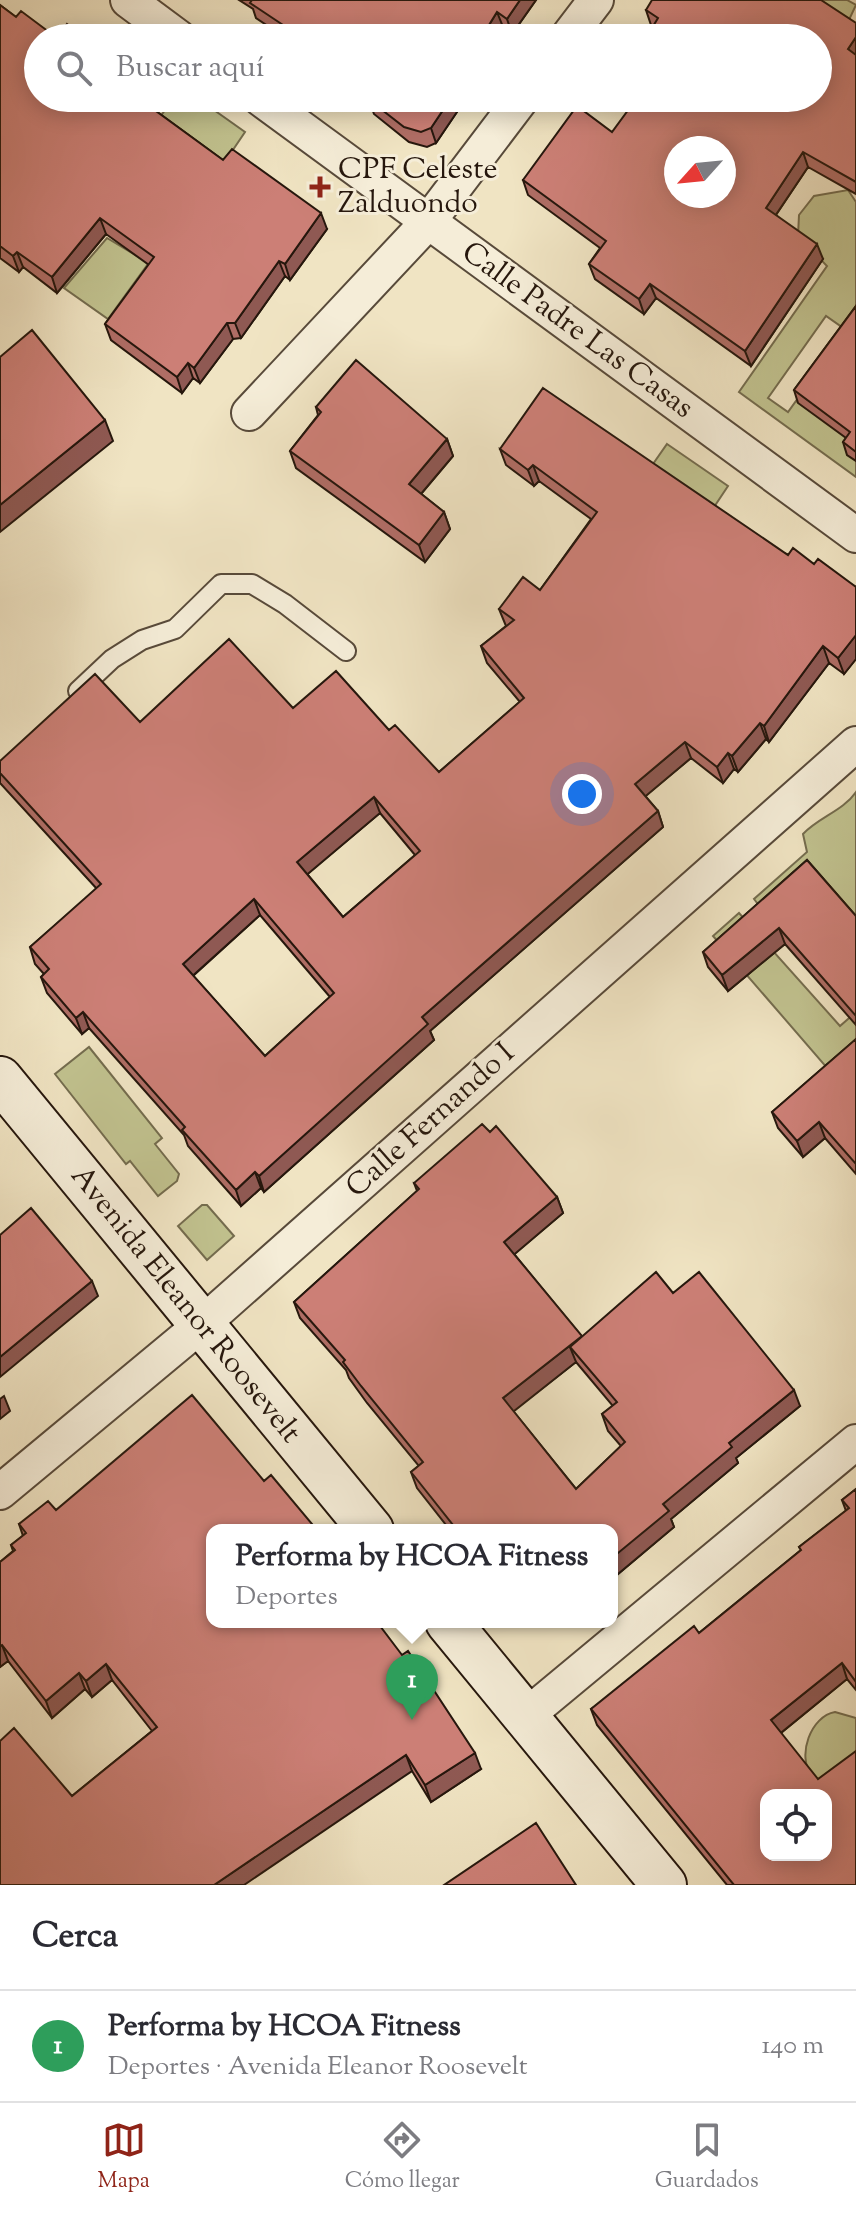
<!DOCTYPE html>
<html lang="es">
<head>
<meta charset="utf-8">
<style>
  :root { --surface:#fff; --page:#f7f7f7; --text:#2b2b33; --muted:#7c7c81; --line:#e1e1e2; --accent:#8f2418 }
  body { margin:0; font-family:"Sorts Mill Goudy",serif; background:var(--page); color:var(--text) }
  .controls { position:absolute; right:24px; bottom:24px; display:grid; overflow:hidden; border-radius:16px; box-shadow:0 4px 20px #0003 }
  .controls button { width:72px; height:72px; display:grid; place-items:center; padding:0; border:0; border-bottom:2px solid var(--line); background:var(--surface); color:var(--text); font:40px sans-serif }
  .compass { position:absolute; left:664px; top:136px; width:72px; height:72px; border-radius:50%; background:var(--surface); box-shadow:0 4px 20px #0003; rotate:243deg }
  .you { position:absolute; left:582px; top:794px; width:28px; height:28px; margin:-20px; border:6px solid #fff; border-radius:50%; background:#1a73e8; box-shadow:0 0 0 12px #1a73e833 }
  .badge { display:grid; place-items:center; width:52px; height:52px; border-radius:50%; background:var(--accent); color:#fff; font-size:26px; font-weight:700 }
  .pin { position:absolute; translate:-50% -66px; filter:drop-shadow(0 2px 4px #0008) }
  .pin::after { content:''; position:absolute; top:42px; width:28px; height:24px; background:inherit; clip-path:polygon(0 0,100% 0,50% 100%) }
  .popup { position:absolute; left:206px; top:1524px; width:412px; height:104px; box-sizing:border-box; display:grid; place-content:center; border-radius:16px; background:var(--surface); filter:drop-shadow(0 2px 6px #0005); font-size:26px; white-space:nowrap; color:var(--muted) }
  .popup b { font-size:30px; color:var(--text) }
  .popup::after { content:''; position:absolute; left:50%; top:100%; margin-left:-16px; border:16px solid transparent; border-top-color:var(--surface) }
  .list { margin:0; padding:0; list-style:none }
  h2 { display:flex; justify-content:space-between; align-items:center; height:104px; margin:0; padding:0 32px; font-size:34px }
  h2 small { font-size:26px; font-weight:400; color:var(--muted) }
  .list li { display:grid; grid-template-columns:52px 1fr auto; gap:24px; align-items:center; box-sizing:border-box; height:112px; padding:0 32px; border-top:2px solid var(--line) }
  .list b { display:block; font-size:30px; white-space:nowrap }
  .list p { margin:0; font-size:26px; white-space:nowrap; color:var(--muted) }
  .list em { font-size:26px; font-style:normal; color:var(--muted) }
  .icon { flex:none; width:44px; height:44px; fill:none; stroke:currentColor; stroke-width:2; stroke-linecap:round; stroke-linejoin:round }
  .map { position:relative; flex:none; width:856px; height:1885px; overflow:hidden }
  .search { position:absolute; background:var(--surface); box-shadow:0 4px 20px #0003; left:24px; right:24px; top:24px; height:88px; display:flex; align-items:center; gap:20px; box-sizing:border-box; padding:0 28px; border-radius:44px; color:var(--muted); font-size:30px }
  .sheet { height:216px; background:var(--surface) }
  nav { display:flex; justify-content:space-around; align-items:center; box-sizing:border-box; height:112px; border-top:2px solid var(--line); background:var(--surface); font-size:22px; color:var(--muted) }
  nav a { display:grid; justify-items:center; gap:4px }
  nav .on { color:var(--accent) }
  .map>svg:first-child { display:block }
  .green { fill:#c1c28f; stroke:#746c4e; stroke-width:2 }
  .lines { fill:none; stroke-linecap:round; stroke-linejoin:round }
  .lane-casing { stroke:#584a3a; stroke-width:22 }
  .street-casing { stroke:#584a3a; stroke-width:38 }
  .secondary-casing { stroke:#26170d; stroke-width:48 }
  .lane { stroke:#f5edd8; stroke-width:18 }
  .street { stroke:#f5edd8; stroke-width:34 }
  .secondary { stroke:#f5edd8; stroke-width:44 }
  .wall { fill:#af6d65; stroke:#26170d; stroke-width:2; fill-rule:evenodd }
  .shaded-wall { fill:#8f5953; stroke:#26170d; stroke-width:2 }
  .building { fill:#cc7f76; stroke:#26170d; stroke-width:2; fill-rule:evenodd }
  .poi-dot { fill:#8f2418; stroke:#f5edd8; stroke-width:3 }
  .labels { text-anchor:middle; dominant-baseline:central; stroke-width:6; stroke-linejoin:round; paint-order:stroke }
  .poi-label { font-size:30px; fill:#26170d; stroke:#f5edd8; text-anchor:start }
  .street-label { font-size:30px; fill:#26170d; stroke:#f5edd8 }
</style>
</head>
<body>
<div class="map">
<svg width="856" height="1885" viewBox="0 0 856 1885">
  <rect width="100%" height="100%" fill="#f0e4c3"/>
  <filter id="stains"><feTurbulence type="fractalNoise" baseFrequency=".0025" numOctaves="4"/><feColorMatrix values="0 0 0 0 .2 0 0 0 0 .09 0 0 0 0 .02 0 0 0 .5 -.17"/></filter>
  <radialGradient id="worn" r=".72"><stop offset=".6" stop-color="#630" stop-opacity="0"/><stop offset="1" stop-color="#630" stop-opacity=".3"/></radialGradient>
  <path class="green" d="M802 0H847L856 5 847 24Z
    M174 98H197L245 132 222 166 157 121Z
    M848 190 856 202V337L826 316 768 398 788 412 796 401 816 415 856 358V477L739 392 827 266 798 236 799 215 814 196Z
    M169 235 108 319 64 288 107 238 137 256Z
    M667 444 728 486 714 507 653 464Z
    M856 792V925L767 916 754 899 807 852 803 834C819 817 843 811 856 792Z
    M739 913 840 1026 856 1012V1112L835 1077 713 936Z
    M89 1047 162 1138 155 1144 179 1174 177 1181 158 1196 130 1161 126 1164 55 1074Z
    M202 1205H207L234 1236 207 1260 178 1226Z
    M835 1712 856 1718V1771L840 1793C832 1788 818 1783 812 1776 796 1756 811 1716 835 1712Z"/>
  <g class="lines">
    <g class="lane-casing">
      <path id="lane" d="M78 691 112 659 142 640 175 629 221 584H252L285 604 346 651"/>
    </g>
    <g class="street-casing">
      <path id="street" d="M128 0 179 38
        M567 38 596 0
        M260 98 856 535
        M249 413 428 222 522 98
        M0 1492 201 1325 856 744
        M526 1716 856 1442"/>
    </g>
    <g class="secondary-casing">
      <path id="secondary" d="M0 1079 371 1530
        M448 1622 664 1885"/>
    </g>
    <use href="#lane" class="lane"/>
    <use href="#street" class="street"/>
    <use href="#secondary" class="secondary"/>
  </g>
  <path class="wall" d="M239 0H536L512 34 503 27 496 38H286L256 18 253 9Z
    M0 5 16 17 57 38 143 98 141 100 223 160 327 229 290 280 285 276 241 338 233 339 200 383 193 378 182 393 111 340 105 324 149 265 106 234 57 293 23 267 19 272 0 258Z
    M646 10 856 23V194L808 167 776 215 823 259 751 366 656 298 644 314 595 279 589 264 600 248 528 195 523 180 612 132 818 98 653 26 651 25Z
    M360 98H461V106L436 143 427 147 409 142 374 114 371 106Z
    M856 306V461L847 455 843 442 846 438 798 403 794 390Z
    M316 407 447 439 453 456 421 494 444 512 450 529 425 562 296 468 290 451 318 415Z
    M500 449 814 564 856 587V659L844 674 829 663 769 742 766 739 738 772 734 769 723 783 691 758 645 796 658 811 663 827 430 1031 434 1040 264 1192 261 1188 241 1206 188 1146 184 1135 89 1028 82 1034 47 993 41 977 44 974 35 964 30 947 97 889 0 783V761L140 722 293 708 389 730 439 772 520 702 487 663 481 646 506 626 499 609 540 590 591 519 539 481 534 486 506 465ZM380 813 415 855 343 917 307 874ZM260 915 330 997 265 1056 193 976Z
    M807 860 856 916V1025L785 944 728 991 708 967 703 952Z
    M856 1039V1174L825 1138 803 1157 778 1128 772 1112Z
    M414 1183 557 1197 563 1213 514 1254 582 1337 673 1293 800 1406 736 1458 738 1463 671 1519 674 1527 612 1579V1530H450L417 1488 411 1472 419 1466 367 1403 349 1378 346 1370 300 1318 294 1302 417 1191ZM576 1362 613 1406 602 1414 608 1431 621 1446 576 1489 513 1411Z
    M856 1489V1690L847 1679 781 1733 856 1885H727L597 1725 591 1709 699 1633 801 1550 799 1547 846 1511 842 1500Z
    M56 1510 212 1530 481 1769 431 1802 412 1771 72 1796 152 1731 112 1680 92 1697 85 1689 52 1718 8 1661 0 1667V1562L13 1551 11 1545 23 1536 19 1524Z
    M534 1622H560L557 1624 538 1627Z"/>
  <path class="shaded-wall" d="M520 0H536L512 34 507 19Z
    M497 12 503 27 496 38H481Z
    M856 37V60L848 49Z
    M451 98H461V106L436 143 431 128Z
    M803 152 808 167 771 222 766 208Z
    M321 213 327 229 290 280 285 264Z
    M100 218 106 234 57 293 52 277Z
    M817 244 823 259 751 366 745 351Z
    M17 252 23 267 19 272 13 256Z
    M279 261 285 276 241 338 235 323Z
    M650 284 656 298 644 314 639 299Z
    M227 323 233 339 200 383 194 368Z
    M188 363 193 378 182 393 177 377Z
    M105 420 113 441 0 532V505Z
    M447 439 453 456 415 501 409 484Z
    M533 465 539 481 534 486 528 470Z
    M444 512 450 529 425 562 419 545Z
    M856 635V659L844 674 838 658Z
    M823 646 829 663 769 742 764 726Z
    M760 723 766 739 738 772 732 756Z
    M685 742 691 758 641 800 635 784Z
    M728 753 734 769 723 783 717 767Z
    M374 797 380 813 303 878 297 862Z
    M658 811 663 827 430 1031 434 1040 264 1192 259 1176 422 1017Z
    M254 899 260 915 188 980 183 964Z
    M779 928 785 944 728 991 722 975Z
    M83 1012 89 1028 82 1034 76 1018Z
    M819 1122 825 1138 803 1157 797 1141Z
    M255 1172 261 1188 241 1206 236 1190Z
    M557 1197 563 1213 510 1258 504 1242Z
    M92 1281 98 1296 0 1377V1357Z
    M582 1336 570 1347 576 1362 509 1415 503 1398Z
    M794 1390 800 1406 736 1458 738 1463 671 1519 674 1527 612 1579V1558L663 1504 729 1443Z
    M4 1396 10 1411 0 1419V1399Z
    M2 1645 8 1661 0 1667V1646Z
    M842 1663 847 1679 777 1736 771 1720Z
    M106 1664 112 1680 92 1697 86 1681Z
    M79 1673 85 1689 52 1718 46 1701Z
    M475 1753 481 1769 431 1802 425 1785Z
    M406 1755 412 1771 244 1885H214Z"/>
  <path class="building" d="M252 0H520L507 19 497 12 481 38H296L298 35 250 3Z
    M652 0H821L856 23V37L848 49 856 55V182L803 152 766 208 817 244 745 351 650 284 639 299 589 264 606 241 523 180 577 106 612 132 637 98H818V38H646L658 18 646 10ZM676 148H724V196H676Z
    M0 5 16 17 21 11 57 38H38V98H138L223 160 232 149 321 213 285 264 279 261 235 323H227L194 368 188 363 177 377 105 324 154 257 100 218 52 277 17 252 13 256 0 246Z
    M67 24 87 38H57Z
    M369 98H451L431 128 421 132 404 127 368 99Z
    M856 306V452L843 442 850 432 794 390Z
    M32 330 105 420 0 505V357Z
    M356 360 447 439 409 484 444 512 419 545 290 451 321 412 316 407Z
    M543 388 788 555 793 548 814 564 818 559 856 587V635L838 658 823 646 764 726 760 723 732 756 728 753 717 767 685 742 635 784 658 811 422 1017 428 1024 259 1176 255 1172 236 1190 182 1130 185 1127 83 1012 76 1018 41 977 49 969 30 947 101 884 0 773V761L95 674 140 722 229 639 293 708 336 671 389 730 395 725 439 772 524 698 481 646 514 620 499 609 523 577 540 590 597 512 533 465 528 470 500 449ZM374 797 420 851 343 917 297 862ZM254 899 334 993 265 1056 183 964Z
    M807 860 856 916V1016L779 928 722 975 703 952Z
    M856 1039V1164L819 1122 797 1141 772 1112Z
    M482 1124 490 1132 496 1126 557 1197 504 1242 582 1336 503 1398 576 1489 625 1442 602 1414 617 1402 570 1347 656 1272 673 1293 699 1272 794 1390 729 1443 732 1447 663 1504 669 1511 612 1558V1530H457L411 1472 423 1462 361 1386 343 1362 345 1360 294 1302 419 1189 414 1183Z
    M31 1208 92 1281 0 1357V1235Z
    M192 1395 264 1481 271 1475 317 1530H212V1622H377L402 1655 408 1651 475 1753 425 1785 406 1755 214 1885H0V1741L14 1728 72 1796 157 1727 106 1664 86 1681 79 1673 46 1701 2 1645 0 1646V1562L15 1550 11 1545 26 1533 19 1524 48 1501 56 1510Z
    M856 1489V1682L842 1663 771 1720 818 1779 856 1751V1885H734L591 1709 694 1626 699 1633 801 1550 799 1547 849 1508 842 1500ZM766 1795H826V1855H766Z
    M536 1823 576 1885H444Z"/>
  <path class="poi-dot" d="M316 175h8v8h8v8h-8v8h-8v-8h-8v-8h8z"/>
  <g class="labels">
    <g class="poi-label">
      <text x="338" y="170">CPF Celeste<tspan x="338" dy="34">Zalduondo</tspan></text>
    </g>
    <g class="street-label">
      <text transform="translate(577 331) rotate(36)">Calle Padre Las Casas</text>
      <text transform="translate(431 1121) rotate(-42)">Calle Fernando I</text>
      <text transform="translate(185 1305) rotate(51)">Avenida Eleanor Roosevelt</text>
    </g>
  </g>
  <rect width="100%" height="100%" filter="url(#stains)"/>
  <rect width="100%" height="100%" fill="url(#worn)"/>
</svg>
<div class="controls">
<button><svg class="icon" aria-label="locate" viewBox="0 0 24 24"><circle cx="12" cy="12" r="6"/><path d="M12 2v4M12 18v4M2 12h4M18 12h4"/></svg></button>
</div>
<svg class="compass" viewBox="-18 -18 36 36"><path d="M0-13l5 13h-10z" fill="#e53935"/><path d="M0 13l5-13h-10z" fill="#7c7c81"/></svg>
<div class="you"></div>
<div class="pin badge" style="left:412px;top:1720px;background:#2e9e5b">1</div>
<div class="popup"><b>Performa by HCOA Fitness</b>Deportes</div>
<div class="search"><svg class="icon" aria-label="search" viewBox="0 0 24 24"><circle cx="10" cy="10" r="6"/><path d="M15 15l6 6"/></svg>Buscar aquí</div>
</div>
<section class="sheet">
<h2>Cerca<small></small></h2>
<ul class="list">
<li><span class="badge" style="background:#2e9e5b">1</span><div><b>Performa by HCOA Fitness</b><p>Deportes · Avenida Eleanor Roosevelt</p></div><em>140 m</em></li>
</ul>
</section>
<nav>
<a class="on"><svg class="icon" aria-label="map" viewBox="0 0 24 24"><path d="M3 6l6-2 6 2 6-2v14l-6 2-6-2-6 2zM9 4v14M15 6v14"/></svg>Mapa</a>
<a><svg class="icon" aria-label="directions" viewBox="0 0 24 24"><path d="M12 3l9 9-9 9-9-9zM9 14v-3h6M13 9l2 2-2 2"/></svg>Cómo llegar</a>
<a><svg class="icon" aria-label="saved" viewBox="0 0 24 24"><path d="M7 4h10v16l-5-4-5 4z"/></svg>Guardados</a>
</nav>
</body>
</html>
